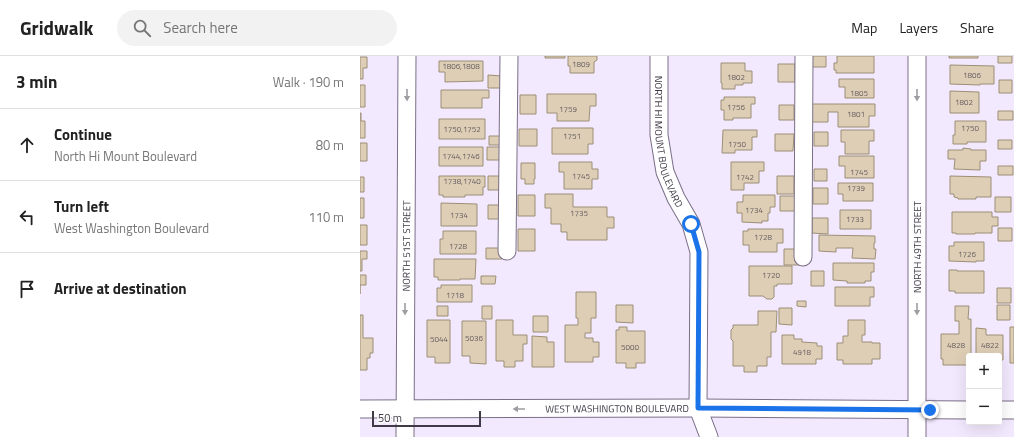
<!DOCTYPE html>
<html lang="en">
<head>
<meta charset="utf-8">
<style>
  :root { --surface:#fff; --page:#f2f2f2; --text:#222; --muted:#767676; --line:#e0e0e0 }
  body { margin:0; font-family:"Titillium Web",sans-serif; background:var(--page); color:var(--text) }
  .controls { position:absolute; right:12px; bottom:12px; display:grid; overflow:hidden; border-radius:4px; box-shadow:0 4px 16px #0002 }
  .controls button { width:36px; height:36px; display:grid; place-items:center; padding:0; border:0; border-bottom:1px solid var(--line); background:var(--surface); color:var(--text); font:20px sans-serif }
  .scale { position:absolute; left:12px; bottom:10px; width:109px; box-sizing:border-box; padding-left:4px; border:2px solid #3f3a45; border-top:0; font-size:11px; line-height:14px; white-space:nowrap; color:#3f3a45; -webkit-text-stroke:3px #fbfbfb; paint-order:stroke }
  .stop { position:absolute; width:12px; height:12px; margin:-9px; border:3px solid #1a73e8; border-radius:50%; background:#fff }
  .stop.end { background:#1a73e8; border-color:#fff; box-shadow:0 1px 4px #0008 }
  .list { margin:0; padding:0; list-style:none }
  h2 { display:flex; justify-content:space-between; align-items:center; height:52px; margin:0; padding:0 16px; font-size:17px }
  h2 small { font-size:13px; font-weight:400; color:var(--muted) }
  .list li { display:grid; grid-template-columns:26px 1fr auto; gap:12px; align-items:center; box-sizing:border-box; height:72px; padding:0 16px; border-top:1px solid var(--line) }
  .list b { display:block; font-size:15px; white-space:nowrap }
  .list p { margin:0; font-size:13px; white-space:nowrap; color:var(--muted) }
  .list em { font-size:13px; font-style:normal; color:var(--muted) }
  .icon { flex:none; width:22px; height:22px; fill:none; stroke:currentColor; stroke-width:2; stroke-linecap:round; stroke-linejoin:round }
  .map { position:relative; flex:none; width:654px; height:381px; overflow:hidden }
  header { display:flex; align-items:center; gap:24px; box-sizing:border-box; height:56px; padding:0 20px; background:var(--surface); border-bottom:1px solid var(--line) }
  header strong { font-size:19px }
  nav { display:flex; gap:22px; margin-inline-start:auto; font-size:14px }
  .search { width:280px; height:36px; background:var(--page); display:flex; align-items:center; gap:10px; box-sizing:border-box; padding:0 14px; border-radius:22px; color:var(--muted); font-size:15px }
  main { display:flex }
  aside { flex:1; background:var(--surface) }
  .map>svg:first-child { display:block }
  .building { fill:#deceb6; stroke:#9c8e76 }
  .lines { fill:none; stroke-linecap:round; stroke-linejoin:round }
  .minor-casing { stroke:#7a6f87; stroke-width:19 }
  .minor { stroke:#fff; stroke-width:17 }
  .oneway { fill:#9f9ca2 }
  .route { stroke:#1a73e8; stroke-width:5 }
  .labels { text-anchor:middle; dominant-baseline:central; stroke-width:3; stroke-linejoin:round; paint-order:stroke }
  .number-label { font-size:8px; fill:#675f61 }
  .street-label { font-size:10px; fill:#3f3a45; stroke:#fbfbfb }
</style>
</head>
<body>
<header>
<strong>Gridwalk</strong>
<div class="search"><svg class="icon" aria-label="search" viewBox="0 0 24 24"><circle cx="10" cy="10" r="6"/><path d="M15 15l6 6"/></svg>Search here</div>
<nav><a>Map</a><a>Layers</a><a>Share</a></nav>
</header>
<main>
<aside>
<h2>3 min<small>Walk · 190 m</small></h2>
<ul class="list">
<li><svg class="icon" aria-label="ahead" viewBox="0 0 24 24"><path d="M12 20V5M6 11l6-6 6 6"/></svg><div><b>Continue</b><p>North Hi Mount Boulevard</p></div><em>80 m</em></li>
<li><svg class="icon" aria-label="left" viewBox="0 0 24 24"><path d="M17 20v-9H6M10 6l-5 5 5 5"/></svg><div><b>Turn left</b><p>West Washington Boulevard</p></div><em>110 m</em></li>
<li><svg class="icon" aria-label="arrive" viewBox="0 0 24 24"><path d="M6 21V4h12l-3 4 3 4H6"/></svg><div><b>Arrive at destination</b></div></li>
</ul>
</aside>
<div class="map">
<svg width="654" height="381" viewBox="0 0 654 381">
  <rect width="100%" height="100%" fill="#f3e9fe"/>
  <path class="building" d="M185 0H205V2H185Z
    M208 0H237V4L234 6V17H210V10H208Z
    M452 0H466V11H452Z
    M477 0H514V17H476V14H474V7H477Z
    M589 0H618V2H589Z
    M638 0H652V7H638Z
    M0 1H7V12H3V23H0Z
    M79 5H123V25L85 26V16H79Z
    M361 7H385V15H392V27H383V29H375V33H362V27H361Z
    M418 8H435V26H418Z
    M590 9 634 10V28H620V29L590 28Z
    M128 19 142 20V32H128Z
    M479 23H514V42H485V31H479Z
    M639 24H652V37H639Z
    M0 29H5V51H0Z
    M81 34H129V42H122V52H81Z
    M590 35 619 36V57H590Z
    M187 38H236V50H230L229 65H197V57H187Z
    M160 39H176V58H160Z
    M364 41H395V48H391V62H373V64H364V54H361V44H364Z
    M452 48H515V60H509V71H478V56H468V66H451Z
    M419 49H434V64H419Z
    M638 55H653V64H638Z
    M0 57H1V65H5V82H0Z
    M79 63H125V83H79Z
    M595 65H626V86H607V88H593V79H595Z
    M192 72H233V88H228V98H192Z
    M159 73H177V90H159Z
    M363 74H397V81H392V94H375V97H362Z
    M481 74H514V85H509V98H485V86H481Z
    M454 76H468V90H454Z
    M415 78H434L433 95H415Z
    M129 80H142V89H129Z
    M638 84H652V93H638Z
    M0 87H7V105H0Z
    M79 91H123V110H79Z
    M127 91H142V104H127Z
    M603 92 611 93V94H626V105H620V114L594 113 595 103H588V94H603Z
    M479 100H514V122H485V110H479Z
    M199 106H232V113H238V123H232V133H204V116H199Z
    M371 106H404V115H399V127H384V134H371Z
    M161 107H175V123H174V128H165V123H161Z
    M638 110H653V119H638Z
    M454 113H467V125H454Z
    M79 120H125V131H123V139H105V141H83V139H79Z
    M128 120H141V134H128Z
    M417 120H434V138H417Z
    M590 120 631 121V141H616V143H598V142L594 141V138H590Z
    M0 121H4V136H0Z
    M478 127H513V145H483V138H478Z
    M453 132H468V148H453Z
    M185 138H213V151H247V161H254V172H247V184H207V176H201V168H191V152H185Z
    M158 139H175V160H158Z
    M383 139H415V151H410V157H408V165H402V167L382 166V157H377V146H383Z
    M420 140H435V155H420Z
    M635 141H651V156H635Z
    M0 142H4V162H0Z
    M81 147 117 148V170H81Z
    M128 149H142V163H128Z
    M480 154H511V173H480Z
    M592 156H632V161H638V170H632V177H615V178H596V177H592Z
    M452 162H468V178L452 177Z
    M0 169H7V189H0Z
    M638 172H652V185H638Z
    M158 173H175V195H158Z
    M388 173H423V187H417V196H389V189H383V175H388Z
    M83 175H116V198H80V183H83Z
    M459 179 515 180V187H514V193H516L515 203 492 202 493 192H476V196L459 195Z
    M594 186H624V205H616V206L589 205V190H594Z
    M126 192H142V203H126Z
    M424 193H439V209H424Z
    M0 195H7V203H2V215H0Z
    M74 203H116L115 223H100V224H78V221H74Z
    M473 207H514V216H511V225H505V227H487V225L473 224Z
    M389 210H432V228H417V230H414V241L412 243H407L403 240H389Z
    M589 214H597V215H624V237H595V235H589Z
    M451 215H464V230H451Z
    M0 219H6V229H0V238Z
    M121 220H136L135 228H121Z
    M81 229H112V246H77V232H81Z
    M475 231H514V241H510V250H475Z
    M637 232H651V247H637Z
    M216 236H236V262H231V277H225V282H233V286H239V301H233V306H205V269H218V262H216Z
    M437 245H446V251L437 250Z
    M256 249H273V267L256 266Z
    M637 249H650V264H637Z
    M77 250H88V260H77Z
    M122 250H132V263H122Z
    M595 250H609L608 263H611V300H609V309H583V303H581V278H599V265H595Z
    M419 252H432V269L419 268Z
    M398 255H417L416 276H411V301H407V310H397V316H384V310H373V285L371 283V274L373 272V269H398Z
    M0 259H3V282H13V297H10V302H7V314H0Z
    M173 260H188V276H173Z
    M67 264H90V307H75V301H67Z
    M136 264H153V279H167V288H163V305H155V311H144V305H136Z
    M488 264H505V279H502V286H512V287H520V303H512V308H483V304H477V287H483V280H488Z
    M102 265H126V308L110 307V300H102Z
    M259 271H267V275H285V307H276V312H266V307H256V274H259Z
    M650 271H654V307H650Z
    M616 272 626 273V279H643V304H640V310H639V300H616Z
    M422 279H434V283H442V286L457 287V290H462V303H456V308H422Z
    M172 280 187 281V286H194V311H172Z"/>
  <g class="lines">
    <g class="minor-casing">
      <g id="minor">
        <path id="s1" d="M299 0V79L305 116 316 142 331 168 339 196 338 352 349 381"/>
        <path d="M147 195 149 0"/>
        <path d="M443 201 444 0"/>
        <path id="s2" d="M0 353 338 352 609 354"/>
        <path d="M639 354H654"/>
        <path id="s3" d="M45 381 47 0"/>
        <path d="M557 381V0"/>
      </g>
    </g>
    <use href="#minor" class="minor"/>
  </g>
  <defs><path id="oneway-solid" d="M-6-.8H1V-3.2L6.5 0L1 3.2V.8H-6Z"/></defs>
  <g class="oneway">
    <use href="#oneway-solid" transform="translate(47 39) rotate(90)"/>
    <use href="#oneway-solid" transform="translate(557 39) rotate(90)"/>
    <use href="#oneway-solid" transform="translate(45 253) rotate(90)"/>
    <use href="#oneway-solid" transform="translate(557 253) rotate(90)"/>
    <use href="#oneway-solid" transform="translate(159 353) rotate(180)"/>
  </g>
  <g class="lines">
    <path class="route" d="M331 168 339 196 338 352 570 354"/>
  </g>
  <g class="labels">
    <g class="number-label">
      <text x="221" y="8">1809</text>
      <text x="101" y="10">1806,1808</text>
      <text x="612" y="19">1806</text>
      <text x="376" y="21">1802</text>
      <text x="499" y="37">1805</text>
      <text x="604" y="46">1802</text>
      <text x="376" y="51">1756</text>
      <text x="208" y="53">1759</text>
      <text x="496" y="58">1801</text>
      <text x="610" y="72">1750</text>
      <text x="102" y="73">1750,1752</text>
      <text x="212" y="80">1751</text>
      <text x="377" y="88">1750</text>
      <text x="101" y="100">1744,1746</text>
      <text x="499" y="116">1745</text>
      <text x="221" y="120">1745</text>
      <text x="385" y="121">1742</text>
      <text x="102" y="125">1738,1740</text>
      <text x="496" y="132">1739</text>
      <text x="394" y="154">1734</text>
      <text x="219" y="157">1735</text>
      <text x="99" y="159">1734</text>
      <text x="495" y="163">1733</text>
      <text x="403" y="181">1728</text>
      <text x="98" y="190">1728</text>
      <text x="607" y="198">1726</text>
      <text x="411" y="219">1720</text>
      <text x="95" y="239">1718</text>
      <text x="114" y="282">5036</text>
      <text x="79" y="283">5044</text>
      <text x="596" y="289">4828</text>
      <text x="630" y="289">4822</text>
      <text x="270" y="291">5000</text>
      <text x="442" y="296">4918</text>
    </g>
    <g class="street-label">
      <text stroke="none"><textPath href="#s1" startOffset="87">NORTH HI MOUNT BOULEVARD</textPath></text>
      <text stroke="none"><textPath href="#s3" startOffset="191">NORTH 51ST STREET</textPath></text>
      <text transform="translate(557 191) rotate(-90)">NORTH 49TH STREET</text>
      <text stroke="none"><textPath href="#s2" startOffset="257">WEST WASHINGTON BOULEVARD</textPath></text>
    </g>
  </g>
</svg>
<div class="controls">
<button>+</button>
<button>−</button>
</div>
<div class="scale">50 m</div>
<div class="stop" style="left:331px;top:168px"></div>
<div class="stop end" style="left:570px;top:354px"></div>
</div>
</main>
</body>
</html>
